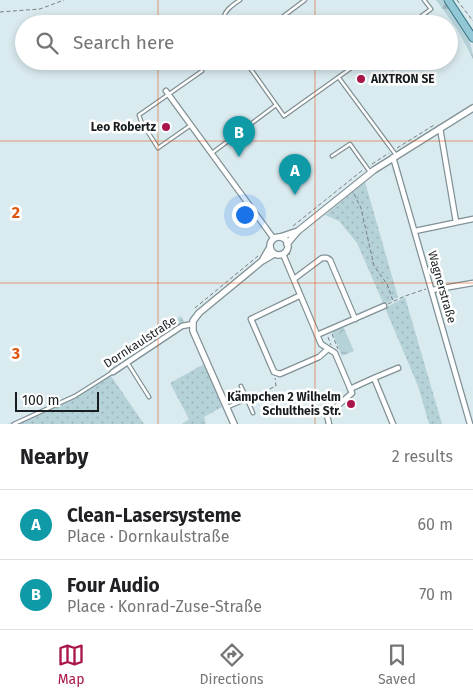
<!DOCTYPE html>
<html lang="en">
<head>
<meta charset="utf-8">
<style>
  :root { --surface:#fff; --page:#f6f6f6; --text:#202124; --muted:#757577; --line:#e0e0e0; --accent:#a9164c }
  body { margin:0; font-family:"Fira Sans",sans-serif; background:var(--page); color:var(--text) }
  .scale { position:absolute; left:15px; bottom:12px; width:84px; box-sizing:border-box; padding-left:5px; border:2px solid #181e20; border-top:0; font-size:14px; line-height:18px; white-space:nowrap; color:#181e20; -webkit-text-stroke:4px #fff; paint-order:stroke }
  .you { position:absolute; left:244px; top:214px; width:18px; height:18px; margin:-12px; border:4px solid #fff; border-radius:50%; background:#1a73e8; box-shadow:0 0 0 8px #1a73e833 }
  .badge { display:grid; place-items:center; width:32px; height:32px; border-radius:50%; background:var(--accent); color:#fff; font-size:16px; font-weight:700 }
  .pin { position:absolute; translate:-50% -41px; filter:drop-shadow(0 1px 2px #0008) }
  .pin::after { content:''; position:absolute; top:26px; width:18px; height:15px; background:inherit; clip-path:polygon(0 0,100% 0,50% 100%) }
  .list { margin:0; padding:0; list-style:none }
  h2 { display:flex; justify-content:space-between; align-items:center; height:65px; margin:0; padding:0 20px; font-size:21px }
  h2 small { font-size:16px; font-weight:400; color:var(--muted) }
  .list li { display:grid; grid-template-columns:32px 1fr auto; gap:15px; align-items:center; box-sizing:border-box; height:70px; padding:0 20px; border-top:1px solid var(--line) }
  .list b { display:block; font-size:19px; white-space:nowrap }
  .list p { margin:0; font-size:16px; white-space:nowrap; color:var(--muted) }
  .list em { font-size:16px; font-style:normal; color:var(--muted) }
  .icon { flex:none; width:28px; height:28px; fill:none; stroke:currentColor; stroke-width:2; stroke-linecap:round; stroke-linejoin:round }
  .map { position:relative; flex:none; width:473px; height:424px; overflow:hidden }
  .search { position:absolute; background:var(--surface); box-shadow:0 2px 8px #0003; left:15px; right:15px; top:15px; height:55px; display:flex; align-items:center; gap:12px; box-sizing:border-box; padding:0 18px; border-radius:28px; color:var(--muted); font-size:19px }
  .sheet { height:205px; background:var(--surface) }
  nav { display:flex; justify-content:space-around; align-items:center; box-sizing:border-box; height:70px; border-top:1px solid var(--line); background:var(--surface); font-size:14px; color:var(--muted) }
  nav a { display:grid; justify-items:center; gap:2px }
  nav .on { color:var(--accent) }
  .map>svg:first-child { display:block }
  .grass { fill:url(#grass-dots) }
  .forest { fill:url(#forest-firs) }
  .park { fill:url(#park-crowns) }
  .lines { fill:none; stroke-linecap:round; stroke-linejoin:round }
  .service-casing { stroke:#809095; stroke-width:5 }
  .minor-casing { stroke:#809095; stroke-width:7 }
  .tertiary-casing { stroke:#809095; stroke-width:8 }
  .primary-casing { stroke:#387484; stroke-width:9 }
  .path { stroke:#758084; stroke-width:1; stroke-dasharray:4 2.5; stroke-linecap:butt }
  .service { stroke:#fff; stroke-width:2.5 }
  .minor { stroke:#fff; stroke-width:4.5 }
  .tertiary { stroke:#fff; stroke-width:5.5 }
  .primary { stroke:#92c8d6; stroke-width:7 }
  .grid { fill:none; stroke:#de560d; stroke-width:1; stroke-opacity:0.55 }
  .poi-dot { fill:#a9164c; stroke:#fff; stroke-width:2 }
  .labels { text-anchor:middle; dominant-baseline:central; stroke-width:5; stroke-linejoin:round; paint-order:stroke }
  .poi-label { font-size:12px; font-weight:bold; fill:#181e20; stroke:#fff; text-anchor:end }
  .street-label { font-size:12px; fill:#181e20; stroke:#fff }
  .grid-label { font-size:16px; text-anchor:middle; font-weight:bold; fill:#de560d; stroke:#fff; stroke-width:5; stroke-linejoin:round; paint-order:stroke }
</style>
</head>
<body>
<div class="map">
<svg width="473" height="424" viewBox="0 0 473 424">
  <defs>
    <pattern id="grass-dots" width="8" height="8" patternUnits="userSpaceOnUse" patternTransform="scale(1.25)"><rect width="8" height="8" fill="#b6d2d9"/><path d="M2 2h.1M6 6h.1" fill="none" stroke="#9cb4ba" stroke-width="1.8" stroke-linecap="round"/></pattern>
    <pattern id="forest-firs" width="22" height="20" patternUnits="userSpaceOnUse" patternTransform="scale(1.25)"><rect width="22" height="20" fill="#b6d2d9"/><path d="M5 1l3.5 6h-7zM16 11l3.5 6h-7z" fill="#9cb4ba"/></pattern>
    <pattern id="park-crowns" width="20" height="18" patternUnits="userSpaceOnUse" patternTransform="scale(1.25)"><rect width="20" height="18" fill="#b6d2d9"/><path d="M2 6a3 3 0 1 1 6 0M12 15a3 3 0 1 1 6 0" fill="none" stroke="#9cb4ba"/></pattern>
  </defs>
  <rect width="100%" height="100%" fill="#daebf0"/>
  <path class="grass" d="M365 182 398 297 384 305 357 243 339 221 325 215Z
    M405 297 442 424H429L418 386 385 308Z
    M204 364 222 407 204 417 206 424H182L189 419 170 383Z
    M109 373 144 424H8L80 391Z"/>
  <path class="forest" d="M436 0H443C456 18 473 37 473 59L457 29Z
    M181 316 184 322 121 364 119 359Z"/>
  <path class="park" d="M343 326 354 351 342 356 331 330Z"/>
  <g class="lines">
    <g class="service-casing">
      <path id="service" d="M223 24C222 12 231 6 240 0
        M273 24 305 0
        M411 24 431 9 424 0
        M245 61 284 116 361 61
        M339 78 396 155
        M191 125 158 148 141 121 139 115 202 71
        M212 153 276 105
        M332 156 350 144 370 172
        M127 362 149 397
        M241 386 253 413
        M228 407 247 399
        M14 424 75 396 113 372"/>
    </g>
    <g class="minor-casing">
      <path id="minor" d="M166 91 274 239
        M440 128 456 222
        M393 157 470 424
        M415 231 473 219
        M283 254 321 344 335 353 352 393 327 415 329 424
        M294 279 322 258H327L330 260 355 319
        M432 290 473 283
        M299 296 251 319 274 372 280 374 319 357 328 349
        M317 335 384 306
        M113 372 182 326 193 324
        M350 389 374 378
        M393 424 374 378 398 368"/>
    </g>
    <g class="tertiary-casing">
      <path id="tertiary" d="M280 237 298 231
        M270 246a9 9 0 1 1 18 0a9 9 0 1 1-18 0Z
        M287 244 298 231 374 170 473 108
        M262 261 270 247
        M234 424 193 331V321L199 313 262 261 274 254"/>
    </g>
    <g class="primary-casing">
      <path id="primary" d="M448 0 473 38"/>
    </g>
    <path class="path" d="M457 0 473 21
      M0 12 40 9 64 0
      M390 73 398 67
      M386 76 389 73 395 80
      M397 148 434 125
      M372 164 389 153
      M354 194 361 208 374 266 387 284 393 301
      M293 226 364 169
      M289 255 291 247
      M388 304 405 296 426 289
      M195 308 258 256
      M332 334 338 349
      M328 337 331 345
      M252 397 276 386 275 378"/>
    <use href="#service" class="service"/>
    <use href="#minor" class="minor"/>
    <use href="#tertiary" class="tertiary"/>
    <use href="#primary" class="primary"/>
  </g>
  <path class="grid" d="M158 0V24M315 0V24M158 61V424M315 61V424M0 141H473M0 283H473"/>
  <g class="poi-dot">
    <circle cx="361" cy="79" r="5"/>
    <circle cx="166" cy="127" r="5"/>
    <circle cx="351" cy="404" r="5"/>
  </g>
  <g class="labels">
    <g class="poi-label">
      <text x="371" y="79" text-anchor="start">AIXTRON SE</text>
      <text x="156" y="127">Leo Robertz</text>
      <text x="341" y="397">Kämpchen 2 Wilhelm<tspan x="341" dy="14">Schultheis Str.</tspan></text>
    </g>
    <g class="street-label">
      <text transform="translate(442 287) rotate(74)">Wagnerstraße</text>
      <text transform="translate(140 342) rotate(-33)">Dornkaulstraße</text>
    </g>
  </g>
  <g class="grid-label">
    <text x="16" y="218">2</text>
    <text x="16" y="359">3</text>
  </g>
</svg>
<div class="scale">100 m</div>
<div class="you"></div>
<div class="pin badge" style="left:295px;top:195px;background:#0f9aa8">A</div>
<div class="pin badge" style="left:239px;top:157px;background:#0f9aa8">B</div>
<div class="search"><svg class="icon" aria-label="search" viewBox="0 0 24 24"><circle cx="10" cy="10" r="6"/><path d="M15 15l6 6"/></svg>Search here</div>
</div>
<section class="sheet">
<h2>Nearby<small>2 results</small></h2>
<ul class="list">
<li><span class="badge" style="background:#0f9aa8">A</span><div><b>Clean-Lasersysteme</b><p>Place · Dornkaulstraße</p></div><em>60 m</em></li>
<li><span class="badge" style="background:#0f9aa8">B</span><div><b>Four Audio</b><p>Place · Konrad-Zuse-Straße</p></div><em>70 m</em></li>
</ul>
</section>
<nav>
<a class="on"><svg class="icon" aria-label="map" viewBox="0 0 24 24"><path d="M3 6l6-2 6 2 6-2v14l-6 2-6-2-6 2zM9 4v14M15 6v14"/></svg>Map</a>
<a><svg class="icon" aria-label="directions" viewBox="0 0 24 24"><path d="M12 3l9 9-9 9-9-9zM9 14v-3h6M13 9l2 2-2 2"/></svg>Directions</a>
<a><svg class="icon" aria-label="saved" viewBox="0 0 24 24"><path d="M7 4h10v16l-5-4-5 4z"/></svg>Saved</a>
</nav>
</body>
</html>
